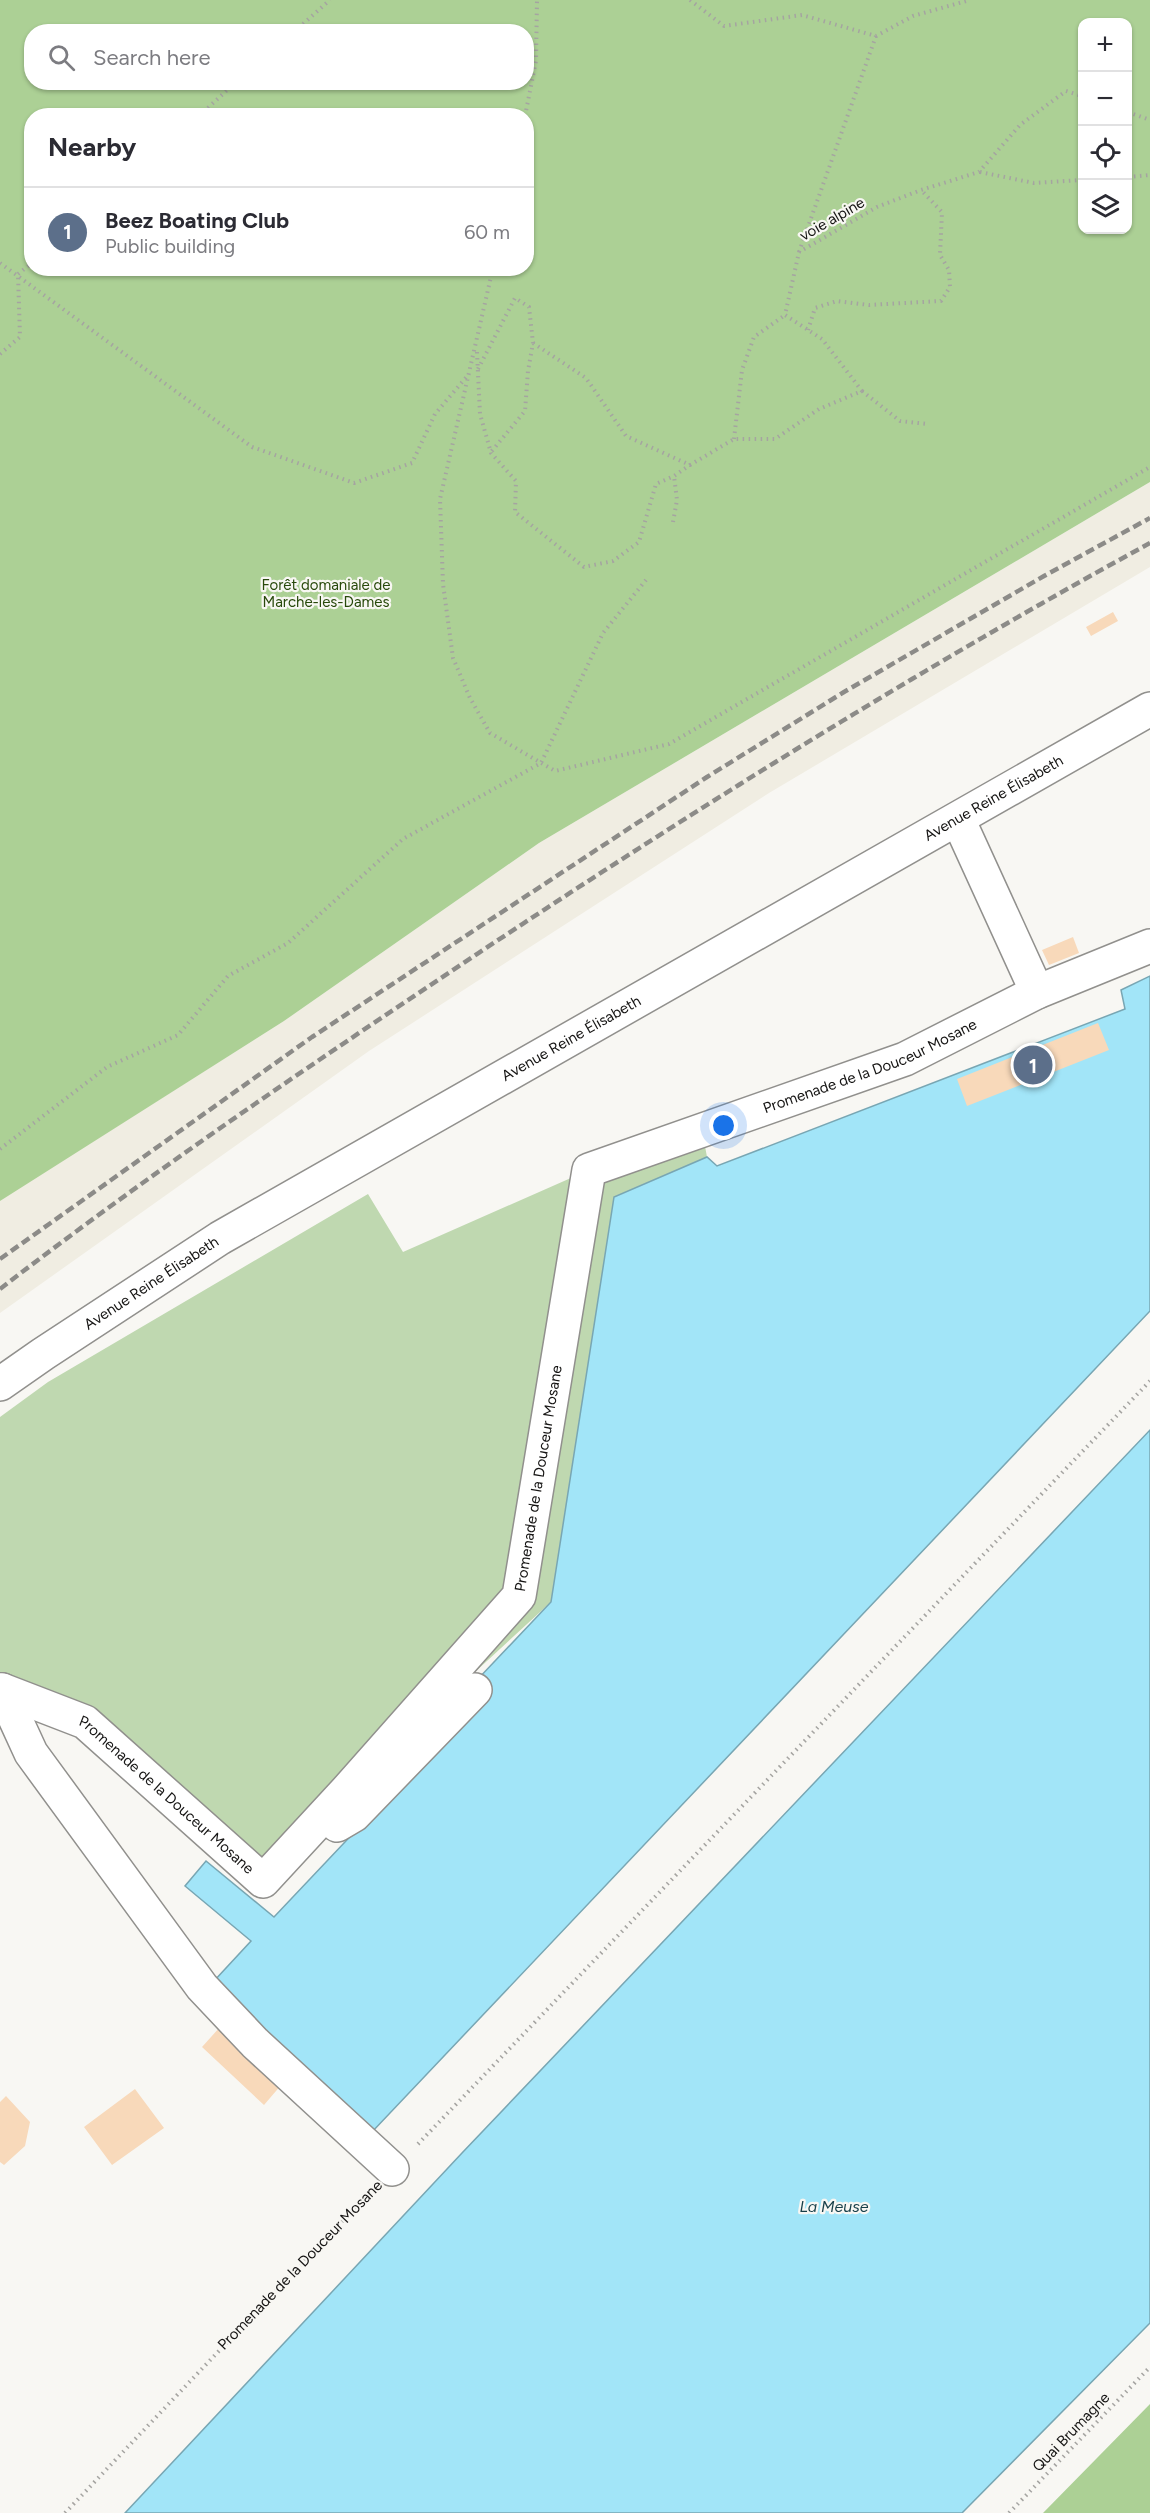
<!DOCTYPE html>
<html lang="en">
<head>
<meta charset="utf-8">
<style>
  :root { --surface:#fff; --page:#f2f2f3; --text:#2b2b33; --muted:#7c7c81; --line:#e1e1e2; --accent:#b45309 }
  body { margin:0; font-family:Figtree,sans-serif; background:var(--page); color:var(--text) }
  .controls { position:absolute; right:18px; top:18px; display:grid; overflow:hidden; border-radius:12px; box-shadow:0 2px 4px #0004 }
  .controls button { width:54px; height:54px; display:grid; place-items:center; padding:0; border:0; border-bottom:2px solid var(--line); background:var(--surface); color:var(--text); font:30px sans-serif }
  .you { position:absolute; left:724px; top:1126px; width:21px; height:21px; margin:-15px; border:4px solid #fff; border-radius:50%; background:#1a73e8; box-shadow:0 0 0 9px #1a73e833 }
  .badge { display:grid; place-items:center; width:39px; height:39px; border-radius:50%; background:var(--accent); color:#fff; font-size:20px; font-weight:700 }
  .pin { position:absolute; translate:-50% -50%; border:3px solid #fff; box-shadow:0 2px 6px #0006 }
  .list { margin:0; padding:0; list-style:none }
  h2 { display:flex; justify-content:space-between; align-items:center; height:78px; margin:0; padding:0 24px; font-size:26px }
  h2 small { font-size:20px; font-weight:400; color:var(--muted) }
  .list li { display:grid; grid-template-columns:39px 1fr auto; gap:18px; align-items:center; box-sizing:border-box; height:90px; padding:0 24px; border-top:2px solid var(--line) }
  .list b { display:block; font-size:22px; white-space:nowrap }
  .list p { margin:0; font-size:20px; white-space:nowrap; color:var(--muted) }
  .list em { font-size:20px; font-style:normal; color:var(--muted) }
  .icon { flex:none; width:33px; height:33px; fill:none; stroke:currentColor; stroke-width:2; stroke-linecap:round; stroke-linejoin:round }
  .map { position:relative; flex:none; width:1150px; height:2513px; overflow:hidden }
  .search { position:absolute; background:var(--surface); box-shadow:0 2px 4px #0004; left:24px; top:24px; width:510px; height:66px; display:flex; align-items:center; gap:15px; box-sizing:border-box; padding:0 21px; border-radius:24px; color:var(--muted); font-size:22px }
  .panel { position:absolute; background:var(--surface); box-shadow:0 2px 4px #0004; left:24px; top:108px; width:510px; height:168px; border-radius:24px }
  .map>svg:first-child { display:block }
  .built { fill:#f0ede2 }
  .green { fill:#bfd8b0 }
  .forest { fill:#acd095; fill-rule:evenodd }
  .water { fill:#a2e5f8; stroke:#78a6b3; stroke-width:1.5 }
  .building { fill:#f8d9ba }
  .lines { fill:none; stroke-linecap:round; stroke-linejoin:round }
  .minor-casing { stroke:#91908d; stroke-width:36 }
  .major-casing { stroke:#91908d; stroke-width:36 }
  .path { stroke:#a5a4a1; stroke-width:4; stroke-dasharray:1.5 4.5; stroke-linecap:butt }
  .minor { stroke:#fff; stroke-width:33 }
  .major { stroke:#fff; stroke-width:33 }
  .rail { stroke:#8c8b88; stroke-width:4.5; stroke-dasharray:9 4.5; stroke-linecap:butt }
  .labels { text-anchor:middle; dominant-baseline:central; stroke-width:4.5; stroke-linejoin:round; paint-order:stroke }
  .street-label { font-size:15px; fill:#151413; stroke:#f8f7f3 }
  .park-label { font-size:15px; fill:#28490b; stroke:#f8f7f3 }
  .water-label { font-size:16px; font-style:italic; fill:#163e48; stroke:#f8f7f3 }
</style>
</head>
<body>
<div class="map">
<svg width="1150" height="2513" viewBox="0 0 1150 2513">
  <rect width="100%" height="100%" fill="#f8f7f3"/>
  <path class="built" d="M1150 482V567L769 793 369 1051 0 1313V1201L8 1195 284 1021 539 843Z"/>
  <path class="green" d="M702 1130 707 1157 614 1197 551 1602 348 1789 263 1881 85 1722 0 1688V1417L48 1382 368 1194 403 1252 589 1170Z"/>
  <path class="forest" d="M0 0H1150V482L539 843 284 1021 0 1201ZM1082 22H1128V230H1082ZM32 32H526V82H32ZM32 116H526V268H32Z
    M1150 2404V2513H1043Z"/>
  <path class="water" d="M1150 976V1311L372 2132 214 1981 251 1941 185 1886 206 1861 274 1917 485 1694 476 1681 551 1602 614 1197 707 1157 717 1166 1125 1009 1121 990Z
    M1150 1430V2323L962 2513H125L462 2153Z"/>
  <path class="building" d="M1113 612 1118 621 1091 636 1086 627Z
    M1073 937 1079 953 1049 965 1042 950Z
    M1098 1023 1109 1050 967 1106 957 1079Z
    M220 2027 282 2084 264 2105 202 2047Z
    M135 2089 164 2128 112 2165 84 2127Z
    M6 2096 30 2122 25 2146 4 2165 0 2162V2102Z"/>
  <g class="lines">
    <g class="minor-casing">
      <g id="minor">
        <path d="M958 819 1037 992"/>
        <path id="s1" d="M2 1690 85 1722 263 1881 348 1789 519 1596 589 1170 905 1059 1037 992 1150 946"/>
        <path d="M2 1690 31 1753 202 1987 255 2043 392 2169"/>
        <path d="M337 1825 354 1815 475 1690"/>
      </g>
    </g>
    <g class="major-casing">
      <g id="major">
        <path id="s2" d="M0 1384 43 1354 220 1238 1150 709"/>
      </g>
    </g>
    <path class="path" d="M690 0 724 26 802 15 876 36 913 16 970 0
      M294 32 330 0
      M1128 112 1150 120
      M199 116 236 82
      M525 116 536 61 537 0
      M980 172 1034 183 1082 180
      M1128 177 1150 175
      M799 252 876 36
      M0 263 252 447 354 483 412 463 435 414 469 374
      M493 268 440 499 443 584 453 658 470 698 490 733 555 771 669 744 1150 467
      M18 274 32 263
      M808 330 815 308 837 301 869 305 941 301 950 287 949 270 940 255 942 212 921 190
      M533 343 586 378 626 436 690 465 734 439H775L819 409 862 391 822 339 785 315 799 252 877 207 921 190 979 172 1020 125 1066 91 1082 96
      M477 352 480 414 491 453 516 481 515 512 584 567 613 561 639 542 656 484 674 476 690 465
      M0 354 20 337 18 274
      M478 369 515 298 529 307 533 343 528 371 525 411 491 452
      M862 391 900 421 927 424
      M734 439 742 370 754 337 785 315
      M673 522 677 500 674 476
      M0 1149 107 1067 178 1035 228 976 288 943 403 839 541 763 603 633 646 580
      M418 2144 1150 1381
      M65 2513 368 2194
      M1009 2513 1150 2367"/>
    <use href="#minor" class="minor"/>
    <use href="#major" class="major"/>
    <path class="rail" d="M0 1259 312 1037 707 777 844 692 1044 576 1150 518
      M0 1289C149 1174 306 1068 462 964 686 815 914 672 1150 543"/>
  </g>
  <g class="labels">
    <g class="street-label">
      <text transform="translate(832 219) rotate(-30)">voie alpine</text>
      <text stroke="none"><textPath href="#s2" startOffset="1154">Avenue Reine Élisabeth</textPath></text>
      <text stroke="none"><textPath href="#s2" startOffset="668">Avenue Reine Élisabeth</textPath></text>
      <text stroke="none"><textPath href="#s1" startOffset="1442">Promenade de la Douceur Mosane</textPath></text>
      <text stroke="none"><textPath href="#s2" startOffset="182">Avenue Reine Élisabeth</textPath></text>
      <text stroke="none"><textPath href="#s1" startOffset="830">Promenade de la Douceur Mosane</textPath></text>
      <text stroke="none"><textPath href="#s1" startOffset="198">Promenade de la Douceur Mosane</textPath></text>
      <text transform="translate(300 2265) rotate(-46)">Promenade de la Douceur Mosane</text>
      <text transform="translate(1071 2432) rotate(-46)">Quai Brumagne</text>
    </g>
    <g class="park-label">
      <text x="326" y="585">Forêt domaniale de<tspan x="326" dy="17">Marche-les-Dames</tspan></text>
    </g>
    <g class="water-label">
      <text x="834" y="2206">La Meuse</text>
    </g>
  </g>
</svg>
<div class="controls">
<button>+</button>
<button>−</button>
<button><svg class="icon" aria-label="locate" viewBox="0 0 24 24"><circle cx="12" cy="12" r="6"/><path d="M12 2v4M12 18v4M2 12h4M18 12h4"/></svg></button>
<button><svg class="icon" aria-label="layers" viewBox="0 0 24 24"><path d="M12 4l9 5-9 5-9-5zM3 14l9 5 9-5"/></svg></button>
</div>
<div class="you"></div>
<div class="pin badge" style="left:1033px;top:1065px;background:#5c6f8a">1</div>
<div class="search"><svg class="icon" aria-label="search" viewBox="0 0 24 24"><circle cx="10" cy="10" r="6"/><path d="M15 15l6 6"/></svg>Search here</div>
<section class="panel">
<h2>Nearby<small></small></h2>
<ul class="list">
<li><span class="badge" style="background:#5c6f8a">1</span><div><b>Beez Boating Club</b><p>Public building</p></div><em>60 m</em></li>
</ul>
</section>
</div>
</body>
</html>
